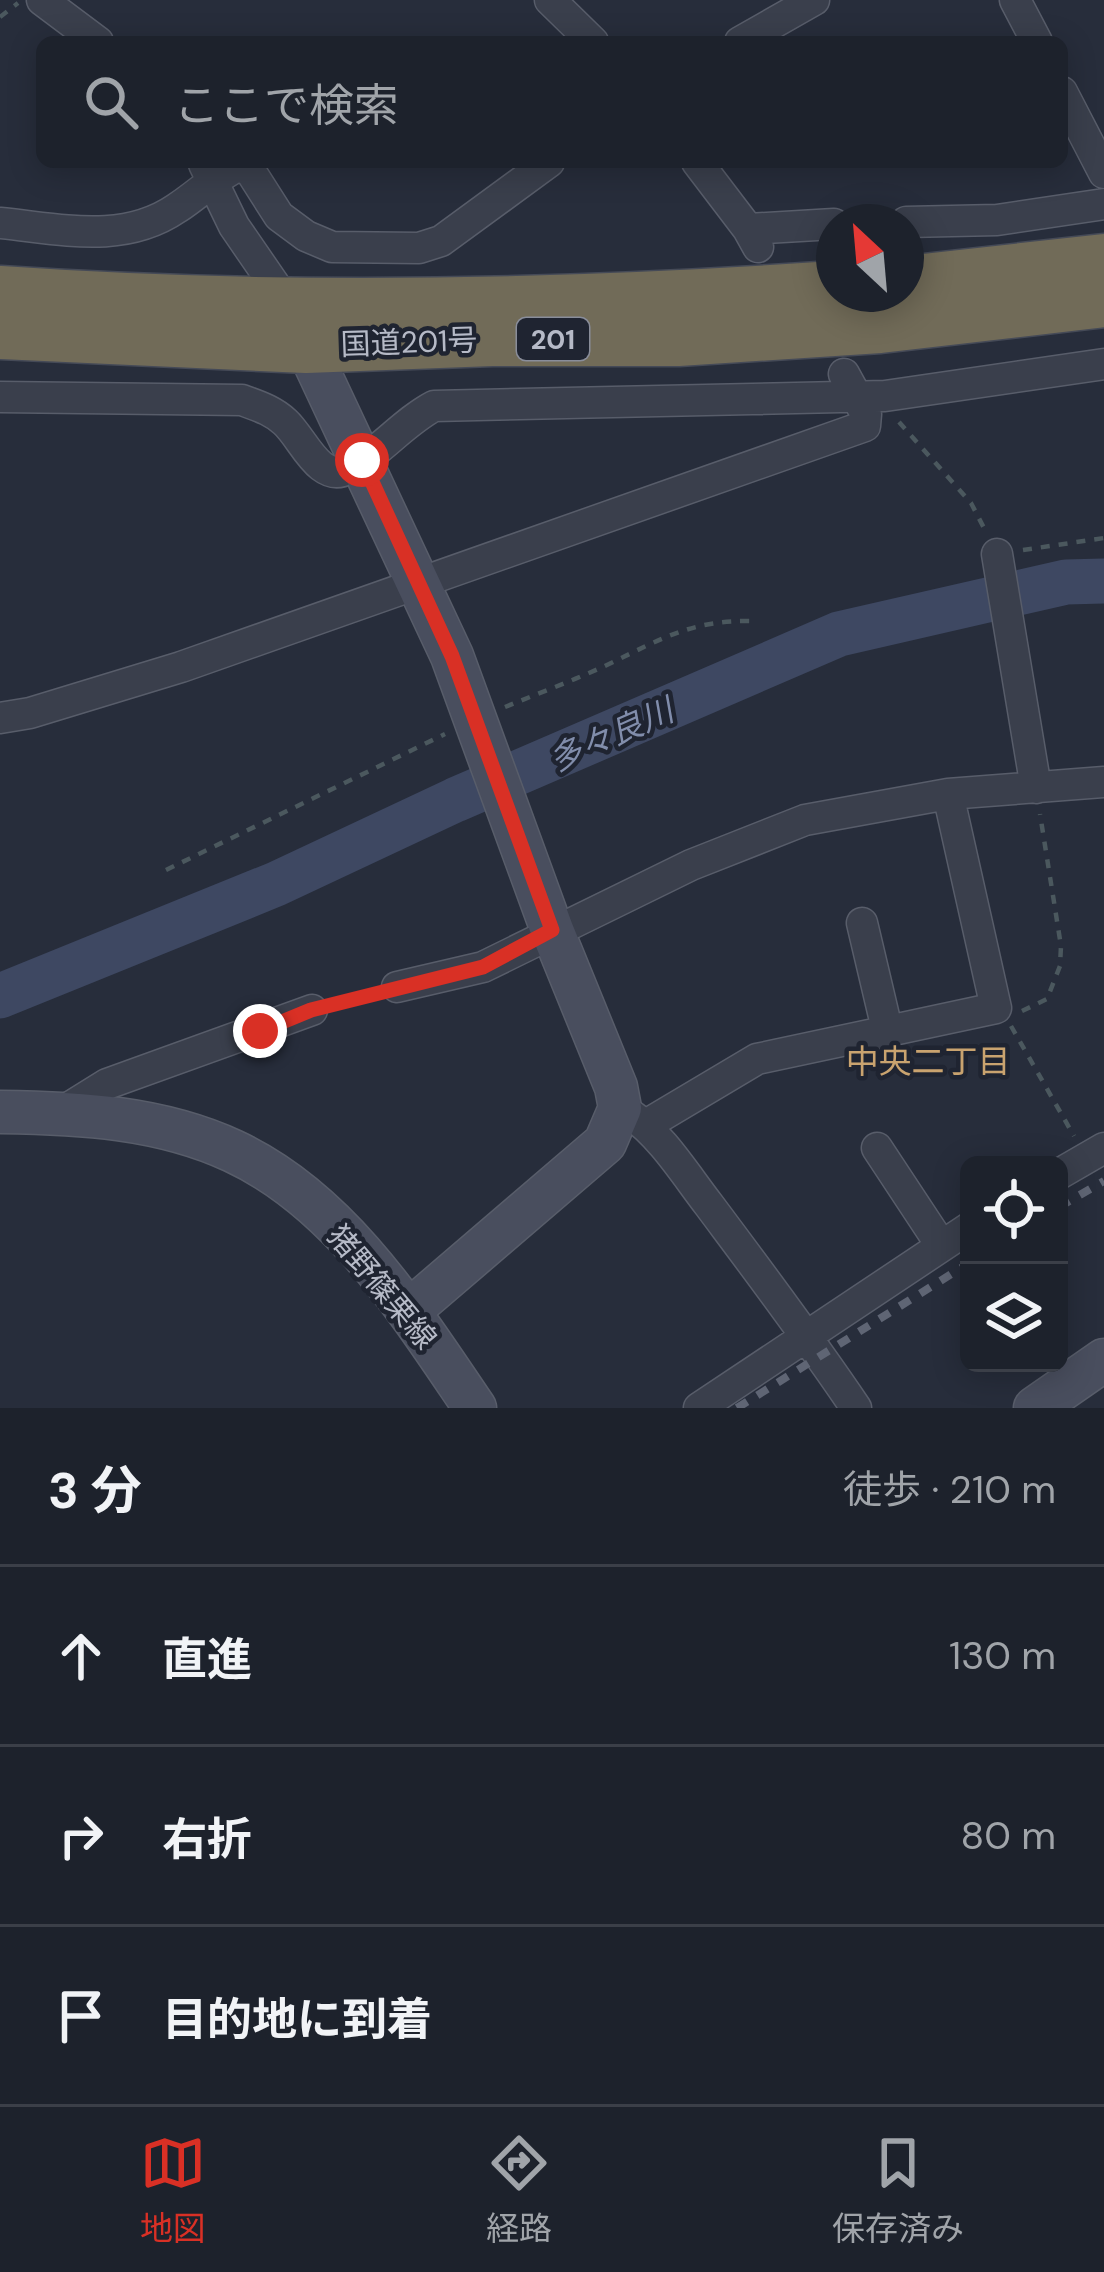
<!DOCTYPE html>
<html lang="ja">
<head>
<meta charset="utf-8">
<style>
  :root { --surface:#1d222c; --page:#2a2f38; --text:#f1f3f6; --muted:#a0a4a9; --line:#3b3f48; --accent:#d93025 }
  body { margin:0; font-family:"DM Sans","Noto Sans JP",sans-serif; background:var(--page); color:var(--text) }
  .controls { position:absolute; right:36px; bottom:36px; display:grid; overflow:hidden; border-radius:18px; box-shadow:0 6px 30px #0003 }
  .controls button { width:108px; height:108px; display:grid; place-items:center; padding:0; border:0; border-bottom:3px solid var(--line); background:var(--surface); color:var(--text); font:60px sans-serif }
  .compass { position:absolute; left:816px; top:204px; width:108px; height:108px; border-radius:50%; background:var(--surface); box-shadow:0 6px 30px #0003; rotate:334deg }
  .stop { position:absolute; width:36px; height:36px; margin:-27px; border:9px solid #d93025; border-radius:50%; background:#fff }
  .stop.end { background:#d93025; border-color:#fff; box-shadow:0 3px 12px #0008 }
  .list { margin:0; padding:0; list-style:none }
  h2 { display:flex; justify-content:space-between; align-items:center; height:156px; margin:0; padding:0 48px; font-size:51px }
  h2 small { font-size:39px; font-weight:400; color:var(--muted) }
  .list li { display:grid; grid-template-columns:78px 1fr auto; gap:36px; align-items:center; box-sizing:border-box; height:180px; padding:0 48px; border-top:3px solid var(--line) }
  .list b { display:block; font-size:45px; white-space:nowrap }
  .list em { font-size:39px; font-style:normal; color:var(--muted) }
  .icon { flex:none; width:66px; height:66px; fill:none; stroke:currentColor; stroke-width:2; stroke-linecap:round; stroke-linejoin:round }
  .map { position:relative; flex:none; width:1104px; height:1408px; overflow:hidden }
  .search { position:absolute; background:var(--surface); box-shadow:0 6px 30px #0003; left:36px; right:36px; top:36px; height:132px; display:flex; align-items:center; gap:30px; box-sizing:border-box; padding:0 42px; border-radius:18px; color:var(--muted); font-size:45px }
  .sheet { height:696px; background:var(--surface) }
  nav { display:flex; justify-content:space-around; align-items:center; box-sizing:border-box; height:168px; border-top:3px solid var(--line); background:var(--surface); font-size:33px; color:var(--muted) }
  nav a { display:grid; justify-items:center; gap:6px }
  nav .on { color:var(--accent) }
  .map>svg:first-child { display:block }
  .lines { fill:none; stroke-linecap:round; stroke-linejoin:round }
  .river { stroke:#3e4862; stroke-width:45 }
  .street-casing { stroke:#585d6a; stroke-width:33 }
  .secondary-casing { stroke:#585d6a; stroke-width:45 }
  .highway-casing { stroke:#454a57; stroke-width:57 }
  .path { stroke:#4b585e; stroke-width:4.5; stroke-dasharray:9 9; stroke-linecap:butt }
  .street { stroke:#3a3f4c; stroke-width:30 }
  .secondary { stroke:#494e5e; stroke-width:42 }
  .highway { stroke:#716b58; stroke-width:54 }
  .rail { stroke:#5f6574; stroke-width:8; stroke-dasharray:12 12; stroke-linecap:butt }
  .route { stroke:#d93025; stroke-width:15 }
  .labels { text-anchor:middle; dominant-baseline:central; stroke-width:9; stroke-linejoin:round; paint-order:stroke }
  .shield { fill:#1f2431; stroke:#898d9a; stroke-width:3 }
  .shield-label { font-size:27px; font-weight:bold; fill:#b6bac7 }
  .street-label { font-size:30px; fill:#b6bac7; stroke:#1f2431 }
  .water-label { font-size:33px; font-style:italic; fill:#818dab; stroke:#1f2431 }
  .neighbourhood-label { font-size:33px; fill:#c9a36f; stroke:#1f2431 }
</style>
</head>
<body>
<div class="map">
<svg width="1104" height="1408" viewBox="0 0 1104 1408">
  <rect width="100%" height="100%" fill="#272d3b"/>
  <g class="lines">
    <path class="river" d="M0 996 276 884 455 800 839 634 1066 582 1104 581"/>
    <g class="street-casing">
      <path id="street" d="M42 0 98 42
        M550 0 593 42
        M1015 0 1037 42
        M740 42 814 0
        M1062 92 1104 173
        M697 162 748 229 758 247
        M204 164 234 226 287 303
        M906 222 997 220 1104 204
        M0 223C61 229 123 245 177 208 200 193 213 178 240 165L251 172 279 216 306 236 332 247 419 248 441 241 549 162
        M748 229 834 224
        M0 397 242 400C258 406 272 410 285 422 303 438 319 484 348 469 380 453 402 423 434 406L885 396 1104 364
        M997 554 1036 788
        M0 718 30 713 181 667 865 426 866 414 844 374
        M862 923 887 1029
        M397 987 483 967 691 865 805 820 948 794 1104 782
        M62 1112 107 1084 312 1010
        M630 1114C662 1136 685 1174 709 1205 759 1272 809 1338 856 1408
        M646 1125 757 1059 996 1008 948 794
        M877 1148 941 1245
        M1059 1174 1104 1148
        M699 1408 969 1228"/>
    </g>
    <g class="secondary-casing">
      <path id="secondary" d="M295 321 452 656 552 930 616 1087 620 1108 605 1143 409 1311
        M0 1112C79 1113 160 1117 233 1151 341 1201 411 1314 475 1408
        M1035 1408 1104 1360"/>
    </g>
    <g class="highway-casing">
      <path id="highway" d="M906 283 1104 261
        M0 293C277 312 557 307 834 288
        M0 332 306 346 492 339H678L880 326 1104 300"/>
    </g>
    <path class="path" d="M0 17 18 3
      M899 422 971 503 985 530
      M1023 550 1104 538
      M505 707C539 693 575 680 609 664 661 639 692 620 751 621
      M166 870 445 734
      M340 1003 370 994
      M1022 1011 1047 999 1060 966 1061 946 1040 814
      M1011 1026 1074 1136"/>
    <use href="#street" class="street"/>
    <use href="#secondary" class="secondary"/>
    <use href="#highway" class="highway"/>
    <path class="rail" d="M1059 1207 1104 1181
      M737 1408 969 1263"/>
  </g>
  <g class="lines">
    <path class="route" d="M260 1031 311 1010 483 967 552 930 452 656 362 460"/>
  </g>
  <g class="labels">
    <rect class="shield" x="517" y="318" width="72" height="42" rx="9"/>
    <g class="shield-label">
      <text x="553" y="339">201</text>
    </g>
    <g class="street-label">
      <text transform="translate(409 342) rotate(-2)">国道201号</text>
      <text transform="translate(382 1287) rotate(50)">猪野篠栗線</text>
    </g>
    <g class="water-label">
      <text transform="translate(611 735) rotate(-24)">多々良川</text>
    </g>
    <g class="neighbourhood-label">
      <text x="928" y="1061">中央二丁目</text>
    </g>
  </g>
</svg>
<div class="controls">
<button><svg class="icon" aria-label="locate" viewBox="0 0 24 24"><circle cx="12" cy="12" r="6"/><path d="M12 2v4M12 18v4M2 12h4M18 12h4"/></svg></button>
<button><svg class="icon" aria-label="layers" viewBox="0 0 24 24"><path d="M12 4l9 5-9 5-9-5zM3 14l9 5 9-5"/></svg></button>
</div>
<svg class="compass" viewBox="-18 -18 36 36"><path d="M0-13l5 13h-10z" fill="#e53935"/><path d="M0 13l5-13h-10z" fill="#a0a4a9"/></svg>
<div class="stop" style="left:362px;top:460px"></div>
<div class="stop end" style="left:260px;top:1031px"></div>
<div class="search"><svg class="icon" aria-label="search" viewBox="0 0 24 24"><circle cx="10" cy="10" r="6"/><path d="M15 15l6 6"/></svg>ここで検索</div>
</div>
<section class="sheet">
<h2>3 分<small>徒歩 · 210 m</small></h2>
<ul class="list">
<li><svg class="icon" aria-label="ahead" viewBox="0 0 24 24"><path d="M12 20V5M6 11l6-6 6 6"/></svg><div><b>直進</b></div><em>130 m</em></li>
<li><svg class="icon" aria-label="right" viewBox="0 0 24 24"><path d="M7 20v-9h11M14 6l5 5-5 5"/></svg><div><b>右折</b></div><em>80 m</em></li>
<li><svg class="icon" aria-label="arrive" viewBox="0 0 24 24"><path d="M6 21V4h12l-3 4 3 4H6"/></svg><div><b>目的地に到着</b></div></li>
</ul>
</section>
<nav>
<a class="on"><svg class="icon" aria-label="map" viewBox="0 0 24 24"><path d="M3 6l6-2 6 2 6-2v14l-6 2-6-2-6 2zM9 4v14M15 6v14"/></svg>地図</a>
<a><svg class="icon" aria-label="directions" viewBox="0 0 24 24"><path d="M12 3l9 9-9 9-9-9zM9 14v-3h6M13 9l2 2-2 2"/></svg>経路</a>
<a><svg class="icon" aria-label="saved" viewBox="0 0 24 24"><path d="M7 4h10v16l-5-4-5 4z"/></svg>保存済み</a>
</nav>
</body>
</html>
